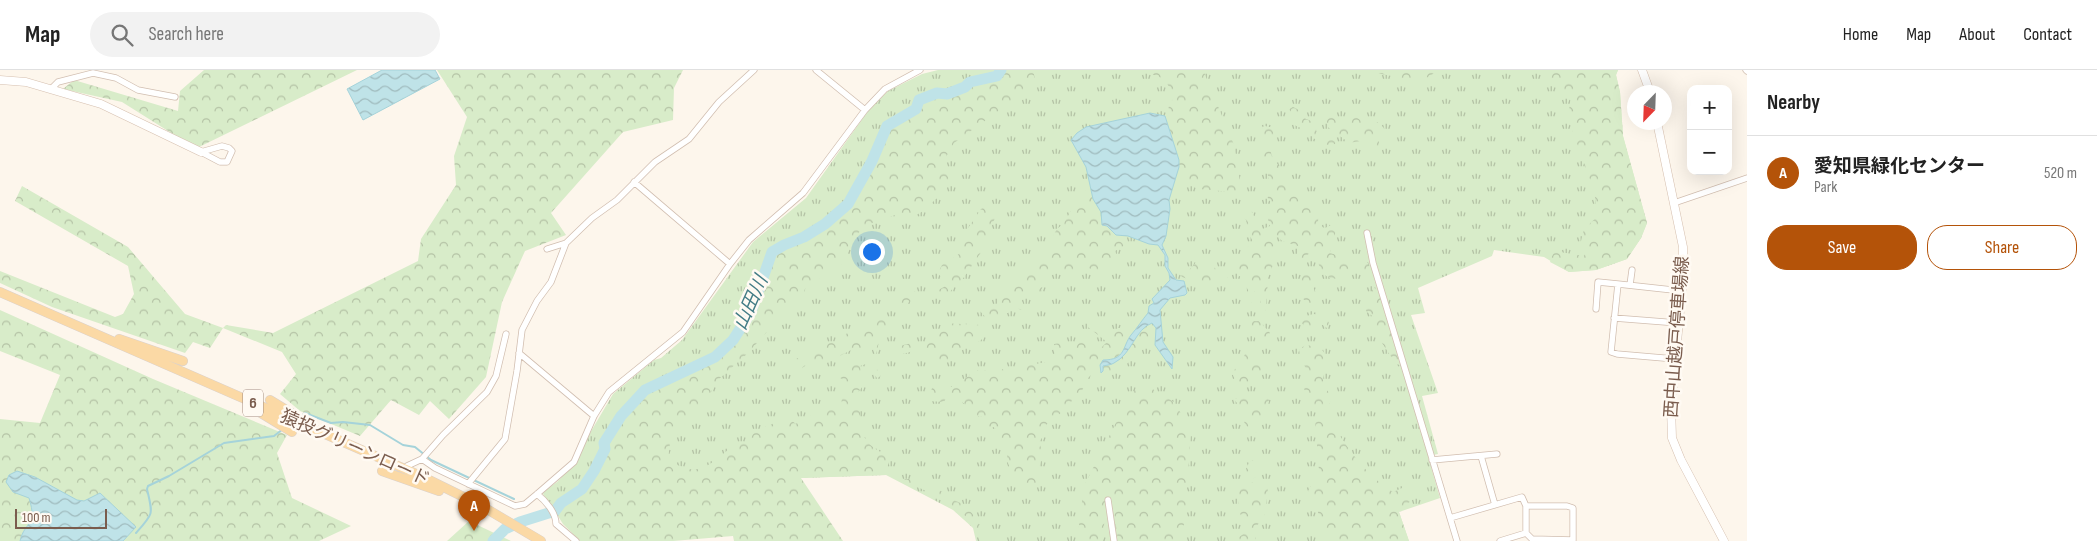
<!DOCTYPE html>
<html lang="en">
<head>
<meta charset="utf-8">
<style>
  :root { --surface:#fff; --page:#f2f2f2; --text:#222; --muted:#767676; --line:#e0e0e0; --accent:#b45309 }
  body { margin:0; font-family:"Sofia Sans Condensed","Noto Sans JP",sans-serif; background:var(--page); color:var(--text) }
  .controls { position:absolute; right:15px; top:15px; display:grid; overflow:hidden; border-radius:10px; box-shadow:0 5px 20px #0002 }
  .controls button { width:45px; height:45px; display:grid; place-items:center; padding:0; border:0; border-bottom:1px solid var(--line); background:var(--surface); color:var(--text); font:25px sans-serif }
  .compass { position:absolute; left:1627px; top:15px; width:45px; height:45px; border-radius:50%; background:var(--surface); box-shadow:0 5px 20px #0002; rotate:203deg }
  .scale { position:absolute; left:15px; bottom:12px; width:92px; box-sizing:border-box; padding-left:5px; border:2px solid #7a5c4d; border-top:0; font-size:14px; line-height:18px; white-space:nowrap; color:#7a5c4d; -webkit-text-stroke:4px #fffaf3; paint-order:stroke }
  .you { position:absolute; left:871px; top:181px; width:18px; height:18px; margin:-12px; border:4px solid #fff; border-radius:50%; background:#1a73e8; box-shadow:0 0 0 8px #1a73e833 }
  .badge { display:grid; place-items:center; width:32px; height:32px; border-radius:50%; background:var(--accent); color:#fff; font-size:16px; font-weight:700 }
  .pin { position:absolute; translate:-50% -41px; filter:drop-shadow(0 1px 2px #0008) }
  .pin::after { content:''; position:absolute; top:26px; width:18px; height:15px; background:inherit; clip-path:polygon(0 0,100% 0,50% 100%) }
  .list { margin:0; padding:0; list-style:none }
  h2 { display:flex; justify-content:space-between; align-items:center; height:65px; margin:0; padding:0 20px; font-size:21px }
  h2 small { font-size:16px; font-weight:400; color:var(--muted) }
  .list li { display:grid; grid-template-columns:32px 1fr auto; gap:15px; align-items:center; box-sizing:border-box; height:75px; padding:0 20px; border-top:1px solid var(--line) }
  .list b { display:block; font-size:19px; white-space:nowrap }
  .list p { margin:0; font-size:16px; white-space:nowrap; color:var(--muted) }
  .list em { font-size:16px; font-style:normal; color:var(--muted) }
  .actions { display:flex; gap:10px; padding:15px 20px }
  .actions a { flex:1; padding:11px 0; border:1px solid var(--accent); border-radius:20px; text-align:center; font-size:18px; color:var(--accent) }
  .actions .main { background:var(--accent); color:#fff }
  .icon { flex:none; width:28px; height:28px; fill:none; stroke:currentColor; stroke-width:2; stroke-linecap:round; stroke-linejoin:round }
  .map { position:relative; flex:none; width:1747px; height:471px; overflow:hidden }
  header { display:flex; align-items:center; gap:30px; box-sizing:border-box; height:70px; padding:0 25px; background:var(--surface); border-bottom:1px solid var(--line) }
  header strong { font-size:24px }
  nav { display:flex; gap:28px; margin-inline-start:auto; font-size:18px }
  .search { width:350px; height:45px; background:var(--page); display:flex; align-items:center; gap:12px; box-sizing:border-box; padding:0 18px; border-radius:28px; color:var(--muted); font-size:19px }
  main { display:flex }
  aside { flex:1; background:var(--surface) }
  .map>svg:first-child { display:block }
  .grass { fill:url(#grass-tufts) }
  .forest { fill:url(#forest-crowns) }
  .water { fill:url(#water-waves); stroke:#a5d3da }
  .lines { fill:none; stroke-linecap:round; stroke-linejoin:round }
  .stream { stroke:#a5d3da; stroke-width:2 }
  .river { stroke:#bfe3e8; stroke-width:11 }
  .street-casing { stroke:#d1beb0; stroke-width:7 }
  .secondary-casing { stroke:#d6c0b0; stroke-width:9 }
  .primary-casing { stroke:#dad1cd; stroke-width:10 }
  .street { stroke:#fff; stroke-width:5.5 }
  .secondary { stroke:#fff; stroke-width:8 }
  .primary { stroke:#fbd9a5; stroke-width:9 }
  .labels { text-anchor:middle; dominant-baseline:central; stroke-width:5; stroke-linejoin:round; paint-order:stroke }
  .shield { fill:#fffaf3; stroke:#a28b7f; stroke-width:1 }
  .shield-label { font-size:16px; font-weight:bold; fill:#7a5c4d }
  .street-label { font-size:18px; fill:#7a5c4d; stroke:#fffaf3 }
  .water-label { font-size:19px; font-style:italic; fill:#437c86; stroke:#fffaf3 }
</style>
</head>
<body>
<header>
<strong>Map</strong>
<div class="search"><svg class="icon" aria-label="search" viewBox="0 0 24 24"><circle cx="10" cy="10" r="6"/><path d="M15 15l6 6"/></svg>Search here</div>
<nav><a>Home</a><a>Map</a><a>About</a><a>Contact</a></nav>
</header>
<main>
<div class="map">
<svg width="1747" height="471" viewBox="0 0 1747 471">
  <defs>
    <pattern id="grass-tufts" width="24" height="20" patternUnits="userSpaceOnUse" patternTransform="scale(1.25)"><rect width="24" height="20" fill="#d8ecc9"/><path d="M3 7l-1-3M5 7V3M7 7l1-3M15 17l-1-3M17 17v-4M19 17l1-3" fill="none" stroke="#b4c2a5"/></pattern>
    <pattern id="forest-crowns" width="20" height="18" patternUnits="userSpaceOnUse" patternTransform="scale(1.25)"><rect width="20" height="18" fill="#d8ecc9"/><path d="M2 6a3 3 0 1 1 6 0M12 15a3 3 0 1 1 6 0" fill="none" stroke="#b4c2a5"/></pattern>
    <pattern id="water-waves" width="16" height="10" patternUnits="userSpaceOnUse" patternTransform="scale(1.25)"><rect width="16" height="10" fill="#bfe3e8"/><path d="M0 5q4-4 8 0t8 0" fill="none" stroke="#a0bbbe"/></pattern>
  </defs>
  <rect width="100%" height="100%" fill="#fdf6ec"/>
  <path class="grass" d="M938 0H1618L1616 5 1620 22 1623 66 1647 153 1641 168 1627 189 1596 200 1569 202 1544 187 1494 180 1492 186 1418 218 1425 243 1411 245 1438 323 1422 326 1438 384 1428 386 1440 428 1399 442 1409 471H976L973 458 953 440 886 405 801 408 667 463 558 446 543 424 544 421 557 412 577 391 590 363 613 324 654 290 661 288 682 270 753 172 806 128 868 41 888 21 922 4Z"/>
  <path class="forest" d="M204 0H357L199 77 176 66 122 32 63 19 74 10 178 41 180 21Z
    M437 0H683L674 18 673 50 623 62 551 143 566 165 525 181 502 232 486 307 449 349 430 331 419 345 391 330 360 366 300 341 280 324 296 304 282 282 223 258 210 278 193 272 185 283 52 237 0 213V201L115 247 123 244 134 224 128 196 15 131 22 116 128 177 185 244 223 258 226 255 273 263 418 191 421 169 456 115 454 86 467 47Z
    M1005 0H1033L1036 14 954 73 942 94 951 113 925 140 911 148 898 144 863 156 851 175 843 193 805 219 800 231 788 238 748 283 719 309 704 333 670 373 668 390C674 393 682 398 689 399 714 403 725 372 748 372L755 361 784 349 788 348 796 354 802 347C813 349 827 334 841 335L844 316 842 309 838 307 837 304 851 298 856 289 872 291 881 306 877 308 866 294 860 296 863 316 855 326C858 343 863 335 858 356 862 363 866 372 873 377 879 382 884 382 889 390L886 405 801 408 843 471H734L733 466 673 471H580L563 454 558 446 564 435 581 423 595 404 607 379 606 372 630 338 649 320 703 296 732 274 752 246 773 184 783 177 811 165 827 155 855 130 879 79 888 65 889 58 916 41 924 29 941 25 955 24 966 19 970 14 997 9Z
    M1147 0H1203L1234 75 1242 123 1199 119 1175 109 1179 97 1167 49 1169 35 1175 26 1164 9 1149 3Z
    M1363 0H1436V2L1420 12Z
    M1537 0H1618L1616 5 1620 22 1623 66 1647 153 1641 168 1627 189 1596 200 1569 202 1550 192 1554 181 1584 186 1587 180 1580 175 1584 159 1598 146 1594 121 1568 48 1571 26Z
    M1293 37 1301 41 1304 48 1318 54 1316 60 1319 66 1336 71 1335 74C1317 77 1318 70 1306 61 1301 57 1294 56 1288 51L1295 49 1289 39Z
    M1331 43C1341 48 1345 53 1356 47L1367 54 1371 51 1377 52 1384 58 1382 64 1378 66 1380 79 1371 78 1361 71 1348 73C1342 65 1331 63 1327 55V48Z
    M1265 56 1274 58 1278 61C1277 70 1271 74 1271 83 1272 88 1277 92 1279 97 1281 104 1283 112 1288 118 1299 132 1321 121 1318 152L1322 157 1325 158 1331 155 1336 160 1330 183 1353 190 1358 188 1368 193 1372 209 1365 208 1361 202 1353 203 1347 199 1343 201 1339 209 1329 208C1317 200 1320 190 1312 182L1307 185V193L1299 190 1297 182 1300 178 1298 176 1282 171 1275 163H1272L1269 166 1273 170 1276 188 1268 207 1266 240 1262 242 1259 240 1261 228 1260 221 1257 219 1252 224V233H1249C1243 221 1253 215 1238 205 1238 198 1240 191 1246 186V178L1254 173 1248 163 1246 150 1235 138 1244 131 1248 133 1254 146 1259 148 1260 160 1270 156 1267 146 1272 143 1273 135 1268 129C1267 123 1269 118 1269 113 1268 102 1265 90 1261 81 1264 75 1264 65 1262 57Z
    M1087 118 1100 139 1101 151 1115 165 1123 166 1124 176 1115 181 1117 186 1115 191 1110 193 1109 197 1096 202 1087 197C1077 205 1073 206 1062 200L1055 204H1045C1038 220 1050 231 1022 226L1021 230 1025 237 1021 240 1010 235V239L1008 243H1005L996 252H990L979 240 982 237C1002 240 996 231 1000 218L1014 212 1018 213V203L1021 200 1029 201 1034 196 1035 189 1042 188 1043 181 1051 176 1053 166 1057 159 1064 153 1078 128 1084 124Z
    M985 137 995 139 997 144 989 161 986 175 962 210 956 214 947 226 940 227 936 224V221L944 217V211L938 203 942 195 959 184 966 161 981 139Z
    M1200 188H1204L1218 201 1228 207 1219 211 1211 210 1205 220 1197 216 1199 212 1194 207 1190 210 1182 207 1179 203 1188 201Z
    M1308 200 1312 205 1311 214 1321 231 1319 237 1312 236 1302 228 1300 214 1304 202Z
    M1374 217 1380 227 1400 295 1396 294 1380 270 1379 262 1375 257 1376 249 1366 241 1365 236Z
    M912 220 919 224 898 241V237L891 236V231C896 225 905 225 912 220Z
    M0 240 153 309 287 365 277 383 292 428 351 456 319 471H0V349L40 353 60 305 0 281Z
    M880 244H886L890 249 884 264 880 267 876 285 874 282 872 274 863 282 851 280 821 296 808 293 800 300 786 291 798 288 800 281 837 271 850 261 865 257Z
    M1313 244C1321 244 1325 244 1329 253L1327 258 1320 253 1310 262 1306 259 1300 250 1303 247Z
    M1254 251H1259L1270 263 1266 273 1261 274 1255 268 1258 261 1254 259 1250 263 1247 261 1245 255Z
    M1152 252 1155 256 1156 267 1149 277 1142 276C1126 293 1122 310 1093 303L1084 312 1083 319 1075 326 1071 332 1062 342 1046 355 1047 361 1039 372C1047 391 1034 401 1036 420 1024 424 1012 416 1009 403L1011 399C1005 391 1009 383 1005 375L998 373 999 363 994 357 986 360 981 353 985 351 984 347 978 346 970 335H965L956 325 946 328 944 332 929 331V325L933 316H938L945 313 952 317 977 300 981 301 1000 298 1012 304 1025 296 1051 291 1055 285 1054 274 1060 273 1072 282 1081 270 1101 278 1107 272 1088 257 1089 253C1099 252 1105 261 1112 267L1118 258H1121L1132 265C1123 279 1123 289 1103 291L1100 295 1103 301V296L1116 292 1127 283 1135 268Z
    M942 253 982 255 992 259 980 271 957 282 944 293 930 282 921 279 899 285 895 282V277L912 273 921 274 930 272 936 268Z
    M1305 275 1320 277 1328 288 1324 297 1323 315 1333 328 1326 340 1311 335 1304 327 1305 306 1307 300 1301 290 1299 280Z
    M1249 282C1259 283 1260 288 1263 297L1260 303 1262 306 1254 315 1250 314 1244 317 1235 310 1233 305V301L1241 294 1245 284Z
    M1141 312 1174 332 1191 360 1185 448 1181 471H1118L1114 441 1105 447 1102 471H1077L1084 416 1128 329Z
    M1246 322 1268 328 1269 331 1267 338 1263 340 1259 350V361L1256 363C1244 358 1243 350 1241 339 1240 336 1236 332 1234 329L1244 327Z
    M1315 349 1329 350C1350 380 1362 402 1393 422L1411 414 1413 418 1410 426 1411 431 1400 439 1399 442 1409 471H1392L1387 466 1384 471H1325L1317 438 1308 421 1319 401Z
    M1251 390 1264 392 1263 404 1250 410 1258 419 1259 425 1264 416 1268 418C1266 432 1268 448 1256 456L1255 471H1226V469L1235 470 1246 462C1248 452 1241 449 1239 440 1236 428 1243 400 1251 390Z
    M915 404 930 416 943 422 942 428 904 411 905 409H912Z
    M948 429C973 433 977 453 989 471H980C974 450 965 445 948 433Z
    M469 451 511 471H447Z"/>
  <path class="water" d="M382 0H435L440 9 363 50 347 19Z
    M1150 43 1165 46 1179 90V97L1169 130 1170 139 1166 166 1162 175 1168 188V198L1176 210 1184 211 1187 223 1185 225 1170 228 1160 240 1163 272 1173 287 1172 299 1155 275 1156 258 1152 253C1135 259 1132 284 1114 293 1111 295 1107 295 1103 296V301L1101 303 1100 295 1103 290C1126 290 1122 277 1131 265 1138 257 1142 250 1148 243L1149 236 1154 233 1152 229 1170 210 1169 203 1165 196V185L1158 175 1149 174 1128 166 1116 165 1107 156 1102 155 1101 142 1093 129 1086 97 1071 70 1077 63 1086 57Z
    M17 401 35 407 77 430 84 431 100 423 136 457 123 471H20C25 450 38 457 29 428L13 422 6 412 9 405Z"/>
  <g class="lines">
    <path class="stream" d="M301 346 305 343 331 353 343 352 370 355 403 375 415 377 431 390 514 429
      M136 463C154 443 153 445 147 419L148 416 169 406 224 373 274 366 283 359"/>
    <path class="river" d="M493 471 505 459 520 452 555 441 561 433 582 419 594 401 605 379 604 373 621 346 645 320 715 287 733 270 751 242 772 182 784 175 804 167 825 154 848 134 872 91 887 56 916 39 919 30 937 23 947 24 965 17 970 12 997 6 1001 0"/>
    <g class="street-casing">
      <path id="street" d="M816 0 865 40
        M1746 0 1747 1
        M52 18 58 12 93 3 116 8 138 20 175 27
        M222 76 229 78 232 81 227 92H220L201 82Z
        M634 112 730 194
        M1674 133 1747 108
        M1367 163 1373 193 1457 471
        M547 179 566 173
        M1630 215 1632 200
        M1596 239 1598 212 1618 214
        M1614 248 1678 253
        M519 283 594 346
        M1675 289 1617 284 1611 282 1618 214 1682 221
        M1481 386 1495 435
        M422 389 435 398 515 436 525 434 537 424 574 392 594 346 609 322 683 262 730 194 749 170 803 123 865 40 885 19 920 0
        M1432 390 1497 384
        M407 396 422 389 443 365 487 322 496 306 506 264
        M468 414 505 369 517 301 522 260 537 231 551 212 566 173 592 148 617 130 655 92 689 69 719 32 754 0
        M537 424C546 431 556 443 556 454L576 471
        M1108 430 1114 471
        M1450 448 1522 427 1526 436H1567L1573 438V470L1532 469 1526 463 1500 471
        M1526 463V436"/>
    </g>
    <g class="secondary-casing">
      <path id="secondary" d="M1642 0 1650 22
        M0 10 26 12 101 34 201 82
        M1657 52 1683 177V207L1671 337 1672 368 1681 390 1724 471"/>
    </g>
    <g class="primary-casing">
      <path id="primary" d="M0 222 421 406 480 435 541 471
        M119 269 183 291
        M270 330 298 347
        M256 340 292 362
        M382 401 439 421"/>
    </g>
    <use href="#street" class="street"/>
    <use href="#secondary" class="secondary"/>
    <use href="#primary" class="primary"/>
  </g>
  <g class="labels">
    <rect class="shield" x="243" y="319.5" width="20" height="27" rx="4"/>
    <g class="shield-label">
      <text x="253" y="333">6</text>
    </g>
    <g class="street-label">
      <text transform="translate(1677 267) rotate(-86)">西中山越戸停車場線</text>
      <text transform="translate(355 378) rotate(24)">猿投グリーンロード</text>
    </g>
    <g class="water-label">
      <text transform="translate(751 233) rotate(-66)">山田川</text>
    </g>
  </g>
</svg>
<div class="controls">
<button>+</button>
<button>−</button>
</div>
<svg class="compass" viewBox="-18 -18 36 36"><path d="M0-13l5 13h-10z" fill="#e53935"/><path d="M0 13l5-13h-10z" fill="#767676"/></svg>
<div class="scale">100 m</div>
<div class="you"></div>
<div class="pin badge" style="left:474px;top:461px">A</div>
</div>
<aside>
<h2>Nearby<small></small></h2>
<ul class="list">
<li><span class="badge">A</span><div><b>愛知県緑化センター</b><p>Park</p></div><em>520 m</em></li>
</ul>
<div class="actions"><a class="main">Save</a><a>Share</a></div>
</aside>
</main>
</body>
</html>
